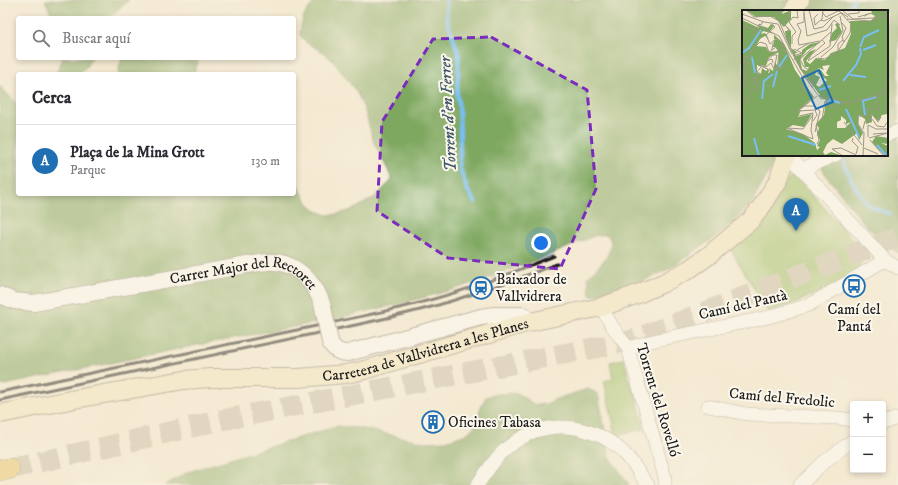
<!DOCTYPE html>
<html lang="es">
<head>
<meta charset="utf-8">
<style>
  :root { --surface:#fff; --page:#f2f2f3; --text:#2b2b33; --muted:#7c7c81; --line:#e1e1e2; --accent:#1f6fb2 }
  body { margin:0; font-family:"IM FELL DW Pica",serif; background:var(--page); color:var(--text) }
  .controls { position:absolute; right:12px; bottom:12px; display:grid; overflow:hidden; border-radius:4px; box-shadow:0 2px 6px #0003 }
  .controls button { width:36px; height:36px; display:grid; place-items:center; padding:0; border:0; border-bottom:1px solid var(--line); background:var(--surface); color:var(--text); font:20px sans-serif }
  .you { position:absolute; left:541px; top:243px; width:14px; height:14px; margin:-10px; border:3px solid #fff; border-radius:50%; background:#1a73e8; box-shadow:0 0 0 6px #1a73e833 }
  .badge { display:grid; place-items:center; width:26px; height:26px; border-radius:50%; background:var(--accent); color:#fff; font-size:13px; font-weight:700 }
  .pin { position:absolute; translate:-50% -33px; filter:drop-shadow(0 1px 2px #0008) }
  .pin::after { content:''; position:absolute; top:21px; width:14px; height:12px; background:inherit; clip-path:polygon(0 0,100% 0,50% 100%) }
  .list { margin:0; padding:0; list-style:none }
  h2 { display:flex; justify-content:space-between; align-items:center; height:52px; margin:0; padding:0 16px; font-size:17px }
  h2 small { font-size:13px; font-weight:400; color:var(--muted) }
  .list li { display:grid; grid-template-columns:26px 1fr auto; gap:12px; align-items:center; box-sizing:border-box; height:72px; padding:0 16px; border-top:1px solid var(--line) }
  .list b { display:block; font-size:15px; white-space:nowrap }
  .list p { margin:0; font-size:13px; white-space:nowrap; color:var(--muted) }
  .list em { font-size:13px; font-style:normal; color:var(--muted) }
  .icon { flex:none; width:22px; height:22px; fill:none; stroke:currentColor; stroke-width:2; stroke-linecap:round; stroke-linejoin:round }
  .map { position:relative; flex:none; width:898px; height:485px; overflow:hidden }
  .search { position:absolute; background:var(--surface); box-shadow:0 2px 6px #0003; left:16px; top:16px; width:280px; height:44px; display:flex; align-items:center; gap:10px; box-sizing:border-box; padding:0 14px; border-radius:4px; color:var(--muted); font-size:15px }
  .panel { position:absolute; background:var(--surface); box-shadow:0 2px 6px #0003; left:16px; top:72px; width:280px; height:124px; border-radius:4px }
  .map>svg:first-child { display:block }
  .green { fill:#9dc16b; stroke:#5c6e44 }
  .forest { fill:#7ea75f; stroke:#4d623e }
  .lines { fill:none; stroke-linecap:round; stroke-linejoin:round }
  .stream { stroke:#79bff1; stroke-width:4 }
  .trunk-tunnel { stroke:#c9c0ad; stroke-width:21; stroke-dasharray:21 10; stroke-linecap:butt }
  .minor-casing { stroke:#888276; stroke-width:14 }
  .tertiary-casing { stroke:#888276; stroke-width:18 }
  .secondary-casing { stroke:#888276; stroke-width:20 }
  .trunk-casing { stroke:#888276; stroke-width:22 }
  .minor { stroke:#fff; stroke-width:13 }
  .tertiary { stroke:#fff; stroke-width:16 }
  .secondary { stroke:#f7e8c3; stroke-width:18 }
  .trunk { stroke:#ebc669; stroke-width:21 }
  .rail { stroke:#1c1c1c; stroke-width:3 }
  .tertiary-bridge-casing { stroke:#888276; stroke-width:18; stroke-linecap:butt }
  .tertiary-bridge { stroke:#fff; stroke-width:16 }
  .marked { fill:none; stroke:#7b2cbf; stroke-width:3; stroke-dasharray:8 5; stroke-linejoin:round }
  .labels { text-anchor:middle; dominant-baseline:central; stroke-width:4; stroke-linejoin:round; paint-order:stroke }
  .poi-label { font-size:15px; fill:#1c1c1c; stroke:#fbf7ec; text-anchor:start }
  .street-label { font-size:15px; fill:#1c1c1c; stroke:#fbf7ec }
  .water-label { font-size:16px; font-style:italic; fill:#3d5567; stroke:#fbf7ec }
  .inset-river { fill:none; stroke:#79bff1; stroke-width:2 }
  .inset-road { fill:none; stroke:#9e9789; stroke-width:1 }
  .view { fill:#1f6fb2; fill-opacity:0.15; stroke:#1f6fb2; stroke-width:2 }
  .inset-edge { fill:none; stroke:#1c1c1c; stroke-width:2 }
</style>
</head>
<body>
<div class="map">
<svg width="898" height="485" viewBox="0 0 898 485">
  <rect width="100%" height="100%" fill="#fbf7ec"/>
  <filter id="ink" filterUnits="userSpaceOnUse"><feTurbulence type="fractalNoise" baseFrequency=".025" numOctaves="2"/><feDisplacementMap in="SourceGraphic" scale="8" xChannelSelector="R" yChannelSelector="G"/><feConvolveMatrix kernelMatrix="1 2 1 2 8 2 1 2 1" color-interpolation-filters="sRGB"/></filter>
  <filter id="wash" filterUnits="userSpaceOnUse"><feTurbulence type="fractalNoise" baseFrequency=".012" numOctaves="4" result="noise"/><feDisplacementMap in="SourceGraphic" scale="16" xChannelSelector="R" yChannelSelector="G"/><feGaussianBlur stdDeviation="0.9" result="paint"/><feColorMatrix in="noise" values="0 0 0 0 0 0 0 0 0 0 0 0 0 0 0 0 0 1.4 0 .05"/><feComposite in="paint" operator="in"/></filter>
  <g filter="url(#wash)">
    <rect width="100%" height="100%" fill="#f4e9d1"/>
    <path class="green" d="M793 173 865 253 862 262 851 278 795 303 768 312 731 250 763 212 779 190Z
      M624 359 631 387H634L644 429 616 435 604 381 613 379 610 362Z"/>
    <path class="forest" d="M45 0H129L109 18H53Z
      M317 0H898V253L867 227 828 178 814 155H887V11H743V155H786L772 167 752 203 724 231 669 269 622 291 590 296 588 276C597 268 615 253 610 239 609 237 608 236 607 234L594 236 552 254 481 281 448 291 399 304 320 322 197 345 0 386V86L18 105V194H294V179L309 205 317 211 327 215 338 214 349 211 358 207 375 197 392 180 388 170 374 143 365 111 357 93 345 76 332 60 324 53 307 43 300 35C301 19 305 11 317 0Z
      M63 58H92L86 67 78 74H56Z
      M122 58H195L198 63 193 74H118L119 68Z
      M588 389 598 394 610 457 629 485H165L188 472 337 426 358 428 424 442 446 441 466 434 474 427 481 407 486 397 496 394 517 393 535 405 546 404 556 399Z"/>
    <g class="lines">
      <path class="stream" d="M446 0 447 20 459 55 457 94 459 106 460 133V168L467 189 475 202
        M847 11 854 0
        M841 155C846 169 851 182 860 194 863 198 865 203 870 206 876 209 884 211 890 214"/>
    </g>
  </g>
  <g filter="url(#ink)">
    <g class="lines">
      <path class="trunk-tunnel" d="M9 469 222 420 630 341 898 237"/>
      <g class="minor-casing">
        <path id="minor" d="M887 135 898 131
          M789 155 885 260 898 268
          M803 169 814 164 836 155
          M601 307 612 326 628 348 665 478V485
          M628 348 652 341 769 317 809 305 885 260
          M708 406 746 414 837 418 853 420
          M883 423 898 418
          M477 485C487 472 495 457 508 447 519 438 534 430 549 428 575 424 606 434 624 453 634 463 640 475 648 485
          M800 485 824 462 853 440"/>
      </g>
      <g class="tertiary-casing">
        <g id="tertiary">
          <path id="s1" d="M0 295 14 301 34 303 247 265C256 264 266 261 275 262 298 264 318 286 323 307"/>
          <path d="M330 342C334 350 339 353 348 353L481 317 494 315H523L530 322"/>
        </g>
      </g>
      <g class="secondary-casing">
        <g id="secondary">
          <path d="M793 11 800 0"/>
          <path id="s2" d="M0 414 75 399 184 380 210 378H298L346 374 365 370 395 361 530 322 601 307 638 294 663 283 688 270 708 256 751 220 762 206 778 181 787 155"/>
        </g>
      </g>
      <g class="trunk-casing">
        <path id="trunk" d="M0 470 9 469"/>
      </g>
      <use href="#minor" class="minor"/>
      <use href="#tertiary" class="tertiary"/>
      <use href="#secondary" class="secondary"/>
      <use href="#trunk" class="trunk"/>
      <path class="rail" d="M335 322C367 315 399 309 430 300 472 289 513 272 554 256
        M337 329C370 322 403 315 435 306 477 294 517 279 557 264
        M0 392 321 325
        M0 400 323 332"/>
      <g class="tertiary-bridge-casing">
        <path id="tertiary-bridge" d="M323 307 330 342"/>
      </g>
      <use href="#tertiary-bridge" class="tertiary-bridge"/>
    </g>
  </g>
  <path d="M0 0H898V485H0ZM491 37 587 90 596 189 560 269 448 258 377 211 382 122 433 39Z" fill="#f4e9d1" fill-opacity=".55" fill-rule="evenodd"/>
  <path class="marked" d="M491 37 587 90 596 189 560 269 448 258 377 211 382 122 433 39Z"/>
  <defs>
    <g id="bus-ring" transform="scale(1.15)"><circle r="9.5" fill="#fbf7ec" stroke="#1f6fb2" stroke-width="1.5"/><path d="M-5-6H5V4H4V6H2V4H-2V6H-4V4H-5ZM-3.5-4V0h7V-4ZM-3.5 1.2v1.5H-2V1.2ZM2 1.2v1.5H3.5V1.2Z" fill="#1f6fb2"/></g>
    <g id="station-ring" transform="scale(1.15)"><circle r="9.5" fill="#fbf7ec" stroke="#1f6fb2" stroke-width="1.5"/><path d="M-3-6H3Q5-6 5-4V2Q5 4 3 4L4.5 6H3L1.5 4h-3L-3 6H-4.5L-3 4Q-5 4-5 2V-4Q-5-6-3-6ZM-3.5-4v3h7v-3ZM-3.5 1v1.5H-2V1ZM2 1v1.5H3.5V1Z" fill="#1f6fb2"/></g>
    <g id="building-ring" transform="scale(1.15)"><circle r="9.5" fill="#fbf7ec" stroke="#1f6fb2" stroke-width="1.5"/><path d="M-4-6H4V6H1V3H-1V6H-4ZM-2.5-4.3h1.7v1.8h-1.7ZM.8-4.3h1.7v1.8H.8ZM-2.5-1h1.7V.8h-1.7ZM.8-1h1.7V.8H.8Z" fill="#1f6fb2"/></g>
  </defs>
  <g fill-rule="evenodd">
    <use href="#bus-ring" x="854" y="286"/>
    <use href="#station-ring" x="481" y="288"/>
    <use href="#building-ring" x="433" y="422"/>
  </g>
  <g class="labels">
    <g class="poi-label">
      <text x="496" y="279">Baixador de<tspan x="496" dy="17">Vallvidrera</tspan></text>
      <text x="854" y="309" text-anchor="middle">Camí del<tspan x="854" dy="17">Pantá</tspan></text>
      <text x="448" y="422">Oficines Tabasa</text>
    </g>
    <g class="street-label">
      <text stroke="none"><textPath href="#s1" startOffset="251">Carrer Major del Rectoret</textPath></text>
      <text transform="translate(743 305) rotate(-13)">Camí del Pantà</text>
      <text stroke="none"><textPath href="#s2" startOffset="432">Carretera de Vallvidrera a les Planes</textPath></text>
      <text transform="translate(782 398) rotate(5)">Camí del Fredolic</text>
      <text transform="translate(658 400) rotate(73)">Torrent del Rovelló</text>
    </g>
    <g class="water-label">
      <text transform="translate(448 114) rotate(-93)">Torrent d'en Ferrer</text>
    </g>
  </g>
  <g transform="translate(742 10)">
    <rect width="146" height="146" fill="#f4e9d1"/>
    <path d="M4 0H41L40 4 49 0V9L42 17 32 7H14ZM129 0H146L145 104 140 105 136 111 129 104 130 112 124 114 123 109 117 105 116 114 121 123 117 130 115 123 100 134 91 129 85 134 81 142 83 145 89 142 101 146H0V10L17 18V15L26 18 29 14 32 16 28 21 42 34 53 60 72 87 56 101 59 100 56 107 70 104 62 117 51 115 44 119 61 124 73 133 75 140 78 137 75 136 78 130 75 125 77 118 74 114 82 105 84 90 76 86 78 85 58 59 44 28 43 21H47L44 16 49 21V38L56 43H53L54 46 60 44V40L68 34 79 32 65 40 58 49 60 59 65 61 67 57H63L61 49 67 42 74 39 64 51 68 54 74 48 83 50 89 43 103 38 109 24 108 11H129L133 6 128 3 122 7 124 4 130 3ZM21 21 32 24V29H35L32 30 31 37H34L36 41 27 42 24 37 14 36 18 29 23 26 27 29 23 23 19 24ZM37 42 36 57 33 52 31 61 27 58 28 62 26 63V59L24 61 20 58 19 64 15 63V55L24 56 27 47ZM88 55 84 63 87 66H83L79 60 75 63 85 70 77 77 74 75 78 67 73 65 74 61 77 58 82 60 80 56ZM99 106 104 110V114L109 112 103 118H95V112L99 110ZM96 13 100 22 94 30 87 32 90 23 95 18 93 14ZM134 126 146 128V134L139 133 146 136V146H143L130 132Z" fill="#7ea75f" fill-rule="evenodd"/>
    <path class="inset-river" d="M118 37 122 27 137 20M121 40 134 35M0 43 7 38 19 20M10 47 13 63M37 57 45 45M108 65 124 67M101 71 114 55 119 44 118 38M31 77 35 61M77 80 89 76M20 89 22 71 31 64M120 91 134 87M121 91 123 105M85 92 88 90 98 93M104 99 117 127M46 126 74 135M12 128 17 146M135 135 145 146"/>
    <path class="inset-road" d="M4 0 12 7 28 6 37 11 53 49M62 0V12L55 14 59 21 56 30 57 35 78 31M67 0 72 19 81 17 92 6M95 0 106 7M100 0 111 9 132 8 143 0M80 2 84 7 96 1M62 3 65 26 85 20 92 10 98 15M0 4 22 12M33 4 45 0M106 4 117 3V0M116 7 130 3M0 8 37 26 61 68M105 9 128 11 146 5M79 10 82 11 99 3 109 14 108 23 96 41M22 12 36 14 50 44M100 13 104 18 100 27 102 32M30 14 33 17 24 25 28 34 35 28 40 33V39L45 42M73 15 80 9 81 0M73 15 72 8 76 4M0 18 3 16 12 19 14 23 17 14 19 15 21 11M45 21 47 20 41 12 49 0M80 30 83 33 69 45 66 51 88 36 90 14M31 33 30 40 34 37 37 43 35 60 43 55M50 34V26L54 22 47 12 51 7 56 8 55 0M52 39 60 43 54 45 52 50M55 40 67 33M96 40V34L101 30M0 47H9V41L18 32 24 34 27 42 30 40M79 47 91 37 101 21 98 6M76 48 83 49 96 41M53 49 70 77M31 53 30 49 24 51 31 45H35M0 55 3 50 8 54 0 62M27 62 26 59 16 55 24 57 29 53 32 59 35 45M0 64 5 61 0 81M61 65 79 89 89 88 104 93 131 87 144 77 134 92 138 100 126 98 124 106H116V114L122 123 121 146M10 74 16 71 11 69M58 74 70 86V91M70 78 72 74 67 66 68 61 62 57 58 49 89 22M2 79 9 69 17 66 19 64 15 62 19 57M83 91 91 98 101 92M4 94 7 92 5 91 7 81 16 79V71M60 96H72L78 101 73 122M129 109 130 104 136 112 139 107M80 110 83 91M71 111 75 105 73 100 56 101 75 86M102 112 120 135M74 115 77 130 75 134M45 118 71 129 69 120 71 103 57 106M45 118 61 119 71 105M121 119 123 111 130 109 135 116 142 117 146 111M131 124 144 123M126 127V115L134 119H145M111 128 110 131 116 137 114 144M127 128 146 123M128 130 142 146M122 138 136 144M90 139 99 138 114 145M90 139 101 146"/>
    <path class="view" d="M77 60 91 92 74 99 60 68Z"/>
    <rect width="146" height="146" class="inset-edge"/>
  </g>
</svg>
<div class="controls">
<button>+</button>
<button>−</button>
</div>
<div class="you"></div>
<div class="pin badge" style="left:796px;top:231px">A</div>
<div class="search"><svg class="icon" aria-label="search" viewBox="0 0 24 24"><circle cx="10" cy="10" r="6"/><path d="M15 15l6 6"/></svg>Buscar aquí</div>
<section class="panel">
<h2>Cerca<small></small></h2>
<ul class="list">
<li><span class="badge">A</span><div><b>Plaça de la Mina Grott</b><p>Parque</p></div><em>130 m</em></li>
</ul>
</section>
</div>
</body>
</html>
